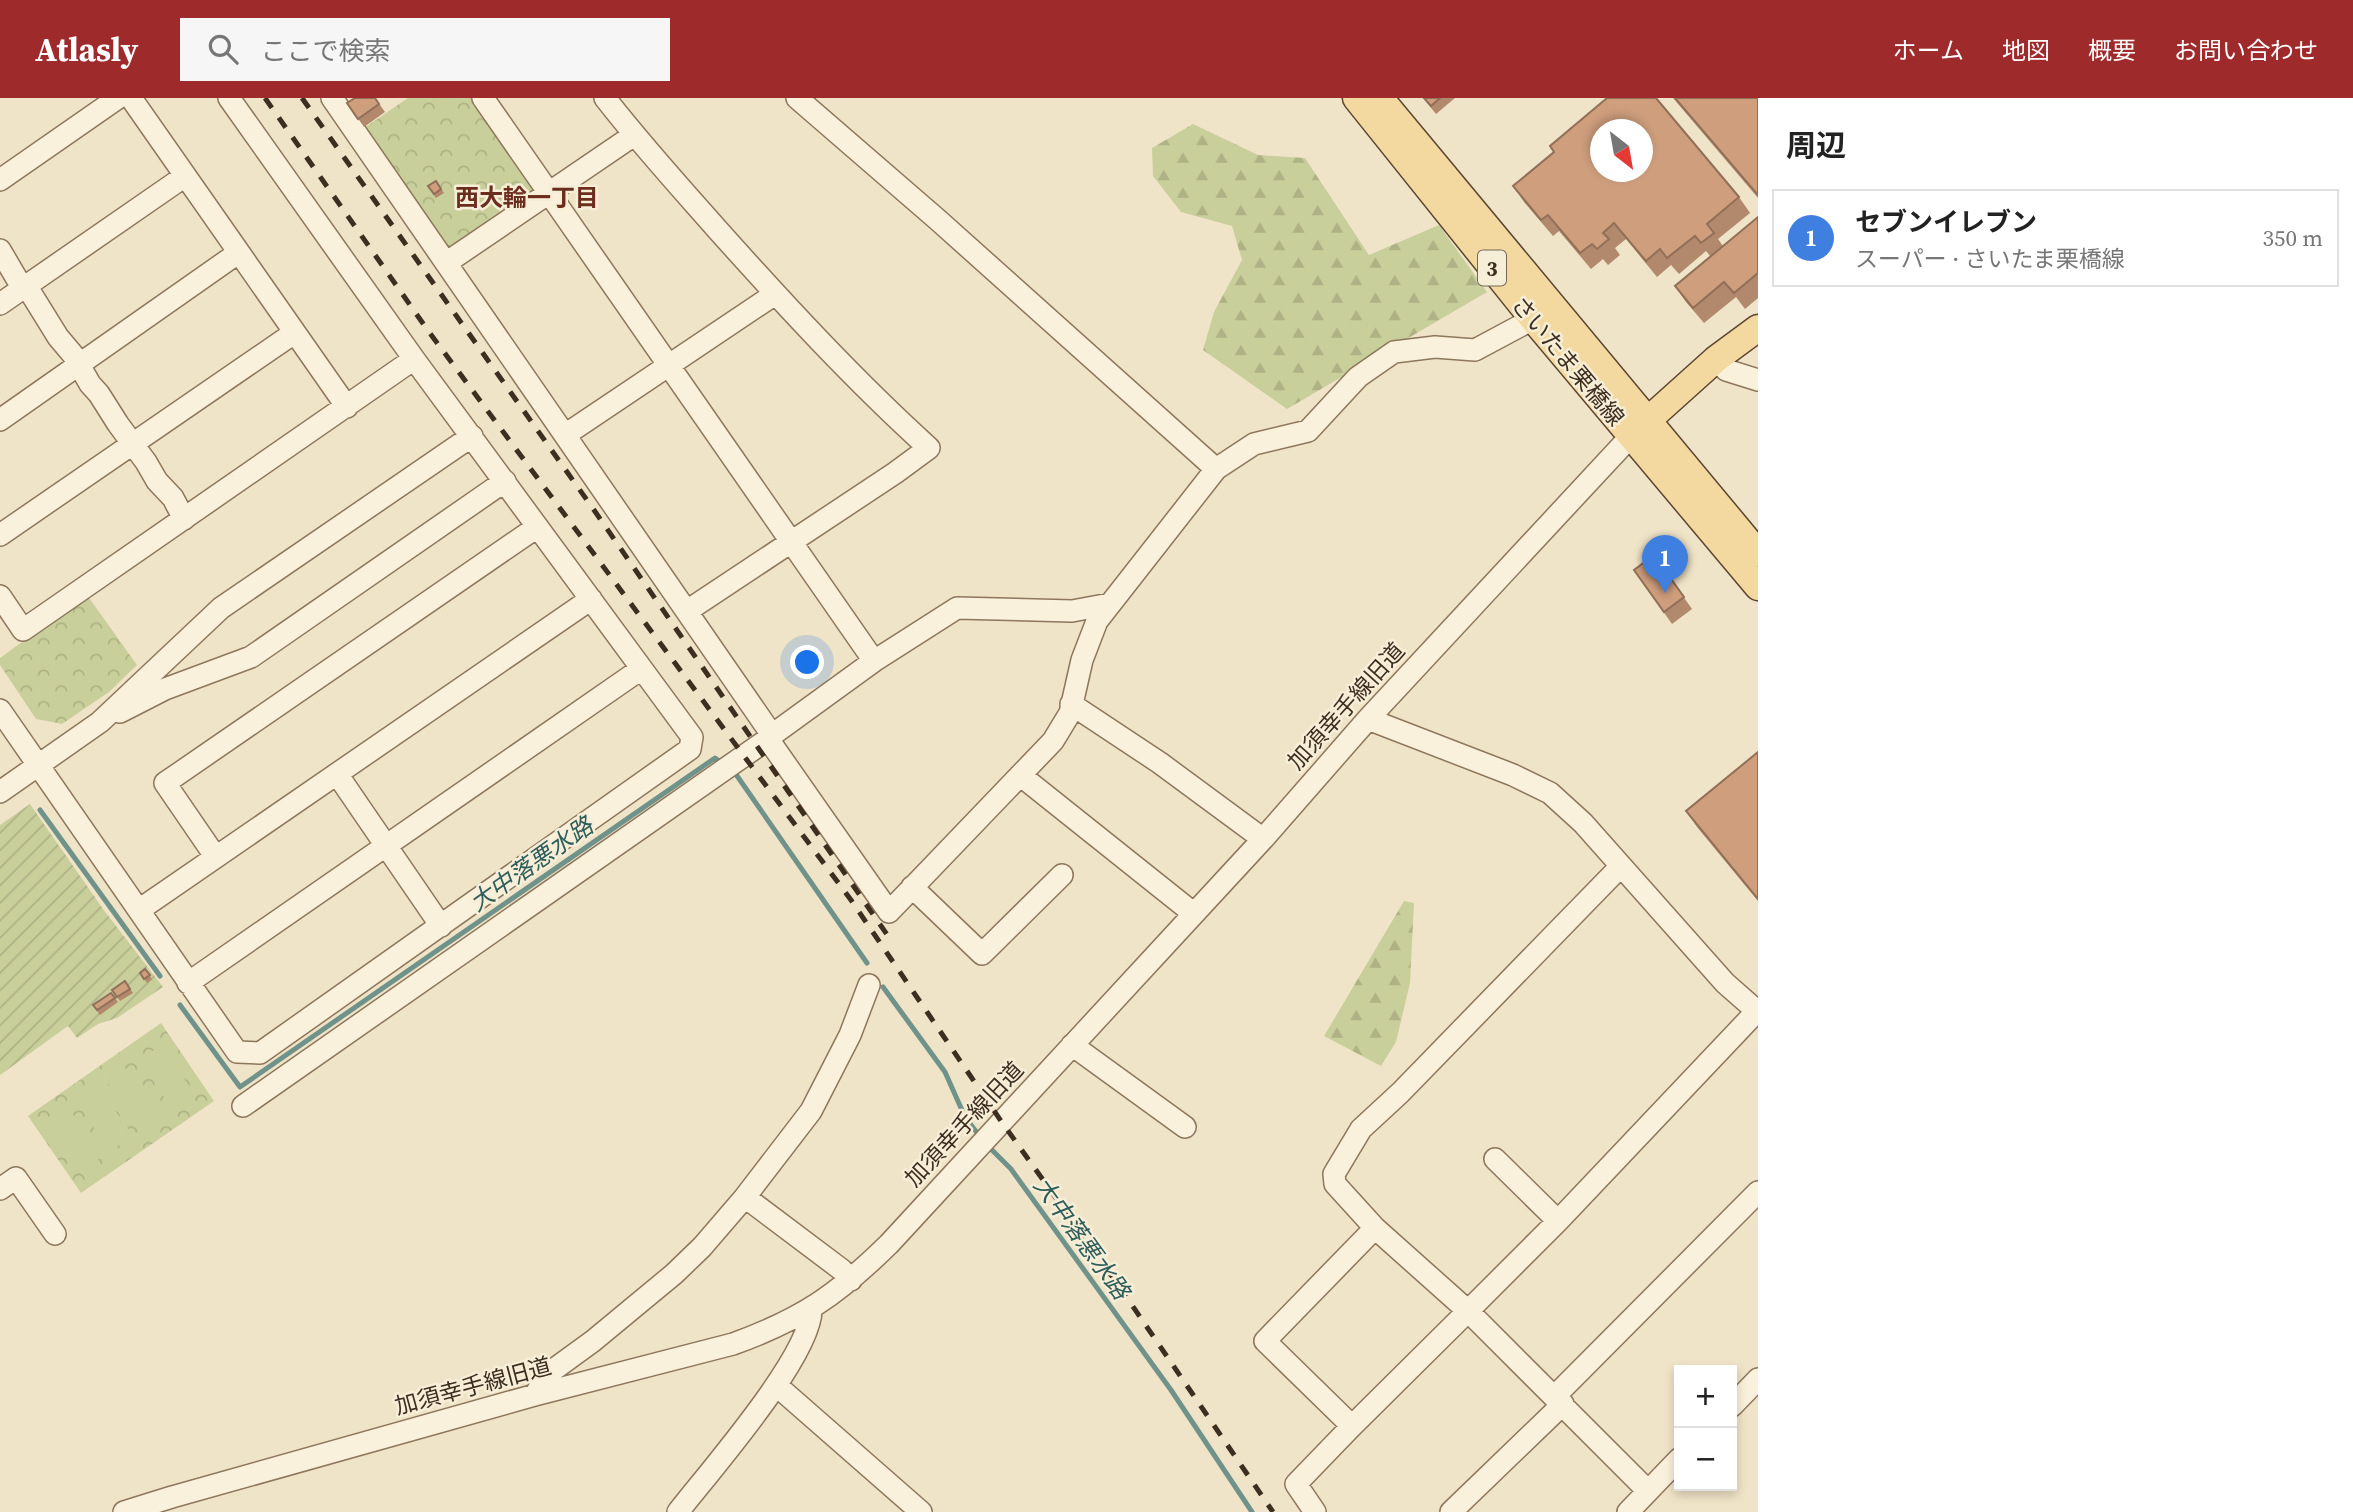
<!DOCTYPE html>
<html lang="ja">
<head>
<meta charset="utf-8">
<style>
  :root { --surface:#fff; --page:#f6f6f6; --text:#222; --muted:#767676; --line:#e0e0e0; --accent:#9e2a2b }
  body { margin:0; font-family:"Source Serif 4","Noto Sans JP",serif; background:var(--page); color:var(--text) }
  .controls { position:absolute; right:21px; bottom:21px; display:grid; overflow:hidden; border-radius:0px; box-shadow:0 4px 10px #0003 }
  .controls button { width:63px; height:63px; display:grid; place-items:center; padding:0; border:0; border-bottom:2px solid var(--line); background:var(--surface); color:var(--text); font:35px sans-serif }
  .compass { position:absolute; left:1590px; top:21px; width:63px; height:63px; border-radius:50%; background:var(--surface); box-shadow:0 4px 10px #0003; rotate:149deg }
  .you { position:absolute; left:808px; top:565px; width:24px; height:24px; margin:-18px; border:5px solid #fff; border-radius:50%; background:#1a73e8; box-shadow:0 0 0 10px #1a73e833 }
  .badge { display:grid; place-items:center; width:46px; height:46px; border-radius:50%; background:var(--accent); color:#fff; font-size:23px; font-weight:700 }
  .pin { position:absolute; translate:-50% -58px; filter:drop-shadow(0 2px 4px #0008) }
  .pin::after { content:''; position:absolute; top:37px; width:24px; height:21px; background:inherit; clip-path:polygon(0 0,100% 0,50% 100%) }
  .list { margin:0; padding:0; list-style:none }
  h2 { display:flex; justify-content:space-between; align-items:center; height:91px; margin:0; padding:0 28px; font-size:30px }
  h2 small { font-size:23px; font-weight:400; color:var(--muted) }
  .list li { display:grid; grid-template-columns:46px 1fr auto; gap:21px; align-items:center; box-sizing:border-box; height:98px; margin:0 14px 14px; padding:0 14px; border:2px solid var(--line); border-radius:0px }
  .list b { display:block; font-size:26px; white-space:nowrap }
  .list p { margin:0; font-size:23px; white-space:nowrap; color:var(--muted) }
  .list em { font-size:23px; font-style:normal; color:var(--muted) }
  .icon { flex:none; width:38px; height:38px; fill:none; stroke:currentColor; stroke-width:2; stroke-linecap:round; stroke-linejoin:round }
  .map { position:relative; flex:none; width:1758px; height:1414px; overflow:hidden }
  header { display:flex; align-items:center; gap:42px; box-sizing:border-box; height:98px; padding:0 35px; background:var(--accent); color:#fff }
  header strong { font-size:33px }
  nav { display:flex; gap:38px; margin-inline-start:auto; font-size:24px }
  .search { width:490px; height:63px; background:var(--page); display:flex; align-items:center; gap:18px; box-sizing:border-box; padding:0 24px; border-radius:0px; color:var(--muted); font-size:26px }
  main { display:flex }
  aside { flex:1; background:var(--surface) }
  .map>svg:first-child { display:block }
  .forest { fill:url(#forest-firs) }
  .park { fill:url(#park-crowns) }
  .garden { fill:url(#garden-furrows) }
  .pitch { fill:#c9cf9b }
  .lines { fill:none; stroke-linecap:round; stroke-linejoin:round }
  .stream { stroke:#6f938a; stroke-width:5 }
  .minor-casing { stroke:#8d765c; stroke-width:24 }
  .major-casing { stroke:#5b4430; stroke-width:29 }
  .minor { stroke:#faf1dc; stroke-width:21 }
  .major { stroke:#f3d9a0; stroke-width:26 }
  .rail { stroke:#3d2e20; stroke-width:5; stroke-dasharray:12 12; stroke-linecap:butt }
  .wall { fill:#b2896c }
  .building { fill:#cf9f7d; stroke:#916f58; stroke-width:2; fill-rule:evenodd }
  .labels { text-anchor:middle; dominant-baseline:central; stroke-width:5; stroke-linejoin:round; paint-order:stroke }
  .shield { fill:#f7eed8; stroke:#756857; stroke-width:2 }
  .shield-label { font-size:21px; font-weight:bold; fill:#3d2e20 }
  .street-label { font-size:23px; fill:#3d2e20; stroke:#f7eed8 }
  .neighbourhood-label { font-size:24px; font-weight:bold; fill:#6b2e1e; stroke:#f7eed8 }
  .water-label { font-size:24px; font-style:italic; fill:#2f5d5a; stroke:#f7eed8 }
</style>
</head>
<body>
<header>
<strong>Atlasly</strong>
<div class="search"><svg class="icon" aria-label="search" viewBox="0 0 24 24"><circle cx="10" cy="10" r="6"/><path d="M15 15l6 6"/></svg>ここで検索</div>
<nav><a>ホーム</a><a>地図</a><a>概要</a><a>お問い合わせ</a></nav>
</header>
<main>
<div class="map">
<svg width="1758" height="1414" viewBox="0 0 1758 1414">
  <defs>
    <pattern id="forest-firs" width="22" height="20" patternUnits="userSpaceOnUse" patternTransform="scale(1.75)"><rect width="22" height="20" fill="#c9cf9b"/><path d="M5 1l3.5 6h-7zM16 11l3.5 6h-7z" fill="#aeb285"/></pattern>
    <pattern id="park-crowns" width="20" height="18" patternUnits="userSpaceOnUse" patternTransform="scale(1.75)"><rect width="20" height="18" fill="#c9cf9b"/><path d="M2 6a3 3 0 1 1 6 0M12 15a3 3 0 1 1 6 0" fill="none" stroke="#aeb285"/></pattern>
    <pattern id="garden-furrows" width="10" height="10" patternUnits="userSpaceOnUse" patternTransform="scale(1.75)"><rect width="10" height="10" fill="#c9cf9b"/><path d="M-1 1l2-2M0 10L10 0M9 11l2-2" fill="none" stroke="#aeb285"/></pattern>
  </defs>
  <rect width="100%" height="100%" fill="#f0e4c8"/>
  <path class="forest" d="M1193 26 1258 57 1305 60 1369 157 1439 127 1487 194 1287 311 1203 252 1214 214 1242 162 1232 128 1181 114 1153 78 1152 50Z
    M1404 803 1414 805 1410 885 1396 944 1381 968 1324 938Z"/>
  <path class="park" d="M408 0H474L537 90 535 100 448 152 364 30Z
    M87 497 137 567 109 594 62 626 36 621 0 567V560Z
    M161 925 214 1003 81 1095 28 1018Z"/>
  <path class="garden" d="M30 706 103 811 163 889 117 920 98 926 77 940 68 928 0 977V727Z"/>
  <path class="pitch" d="M161 947 194 995 172 1011 139 962Z
    M130 968 163 1017 141 1032 107 984Z
    M99 989 133 1038 110 1053 77 1005Z
    M69 1010 102 1059 80 1074 46 1026Z"/>
  <g class="lines">
    <path class="stream" d="M733 672 867 865
      M40 712 160 878
      M883 889 945 974 965 1019 981 1040
      M180 907 240 989 715 660 722 665
      M988 1048 1011 1071 1171 1292 1252 1414"/>
    <g class="minor-casing">
      <path id="minor" d="M131 0 347 309
        M332 0 772 637 874 563 957 510 1072 513 1110 506
        M483 0 874 563
        M605 0C640 45 678 87 716 130 784 206 853 281 929 350L895 375 687 513
        M797 0 938 122 1216 371
        M0 82 118 0
        M0 152 17 181 32 197 58 239 74 258 90 286 99 296 118 326 146 364 157 383 173 400 184 421
        M446 165 634 37
        M0 206 185 78
        M1716 261 1726 272 1758 282
        M0 322 238 155
        M565 337 775 196
        M0 437 294 235
        M0 498 23 532 414 261
        M1071 606 1160 665 1263 741
        M0 612 237 954 260 955 690 651 692 639 414 261 229 0
        M120 614 165 591 251 559 505 383
        M1368 621 1513 677 1550 695 1583 725 1725 885 1758 914
        M772 637 768 641 889 814 1053 643 1070 615 1082 562 1097 523 1216 371 1254 346 1308 333 1358 279 1394 254 1435 249 1475 252 1533 221
        M337 676 441 828
        M1020 677 1193 815
        M0 694 100 624 221 510 472 338
        M215 758 165 685 537 429
        M912 789 982 856 1062 777
        M139 812 591 501
        M188 885 641 571
        M1072 947 1185 1029
        M243 1008 768 641
        M1495 1061 1558 1123
        M0 1091 16 1080 55 1136
        M745 1099 842 1172 851 1182
        M1375 1130 1468 1213 1352 1328 1265 1243Z
        M1375 1130 1335 1086 1334 1076 1361 1031 1400 995 1620 769
        M776 1287 921 1414
        M535 1297 549 1275 593 1243 674 1176 702 1149 745 1099 811 1013 850 937 869 887
        M1555 1298 1758 1094
        M1732 1308 1758 1281
        M1648 1393 1468 1213 1558 1123 1757 913
        M124 1414 172 1399 535 1297 733 1246C802 1221 837 1197 889 1146L1263 741 1368 621 1631 338
        M678 1414C709 1374 811 1258 811 1212
        M1315 1414 1296 1386 1352 1328
        M1451 1414 1563 1306
        M1628 1414 1679 1361"/>
    </g>
    <g class="major-casing">
      <path id="major" d="M1356 0 1533 221 1758 489
        M1380 0 1758 455
        M1637 332 1716 261 1758 230"/>
    </g>
    <use href="#minor" class="minor"/>
    <use href="#major" class="major"/>
    <path class="rail" d="M265 0 429 234 851 802 1001 1023 1121 1191 1273 1414
      M302 0 594 412 888 838"/>
  </g>
  <path class="wall" d="M375 0 385 14 364 29 347 5Z
    M1423 0H1455L1436 16Z
    M1673 0H1758V100Z
    M1550 48 1739 99 1750 115 1718 141 1723 148 1758 119V200L1745 211 1736 199 1704 225 1686 204 1675 188 1710 158 1706 153 1679 176 1671 167 1657 179 1626 141 1615 150 1620 157 1608 167 1603 161 1591 171 1559 133 1553 138 1524 104 1513 88 1554 54Z
    M436 83 444 95 436 100 428 88Z
    M1654 457 1692 511 1672 526 1634 472Z
    M1758 654V803L1697 729 1686 713Z
    M145 871 152 881 147 885 140 875Z
    M125 883 133 895 120 903 112 892Z
    M111 895 118 904 100 917 93 907Z"/>
  <path class="building" d="M355 0H375L379 6 358 21 347 5Z
    M1424 0H1440L1431 8Z
    M1607 0H1656L1739 99 1707 126 1714 135 1701 145 1695 138 1667 160 1660 151 1646 163 1614 125 1603 135 1609 141 1597 151 1592 146 1580 155 1548 117 1541 122 1513 88 1554 54 1550 48ZM1600 32H1642V74H1600Z
    M1675 0H1758V97Z
    M436 83 441 91 434 96 428 88Z
    M1758 119V175L1734 195 1724 184 1693 210 1675 188Z
    M1654 457 1684 499 1664 514 1634 472Z
    M1758 654V801L1686 713Z
    M145 871 150 877 144 881 140 875Z
    M125 883 130 891 117 899 112 892Z
    M111 895 115 900 97 912 93 907Z"/>
  <g class="labels">
    <rect class="shield" x="1478" y="152.5" width="28" height="35" rx="5"/>
    <g class="shield-label">
      <text x="1492" y="170">3</text>
    </g>
    <g class="street-label">
      <text transform="translate(1568 263) rotate(50)">さいたま栗橋線</text>
      <text transform="translate(1346 608) rotate(-48)">加須幸手線旧道</text>
      <text transform="translate(964 1026) rotate(-47)">加須幸手線旧道</text>
      <text transform="translate(473 1288) rotate(-15)">加須幸手線旧道</text>
    </g>
    <g class="neighbourhood-label">
      <text x="527" y="99">西大輪一丁目</text>
    </g>
    <g class="water-label">
      <text transform="translate(531 766) rotate(-35)">大中落悪水路</text>
      <text transform="translate(1082 1140) rotate(54)">大中落悪水路</text>
    </g>
  </g>
</svg>
<div class="controls">
<button>+</button>
<button>−</button>
</div>
<svg class="compass" viewBox="-18 -18 36 36"><path d="M0-13l5 13h-10z" fill="#e53935"/><path d="M0 13l5-13h-10z" fill="#767676"/></svg>
<div class="you"></div>
<div class="pin badge" style="left:1665px;top:495px;background:#3f7fe0">1</div>
</div>
<aside>
<h2>周辺<small></small></h2>
<ul class="list">
<li><span class="badge" style="background:#3f7fe0">1</span><div><b>セブンイレブン</b><p>スーパー · さいたま栗橋線</p></div><em>350 m</em></li>
</ul>
</aside>
</main>
</body>
</html>
